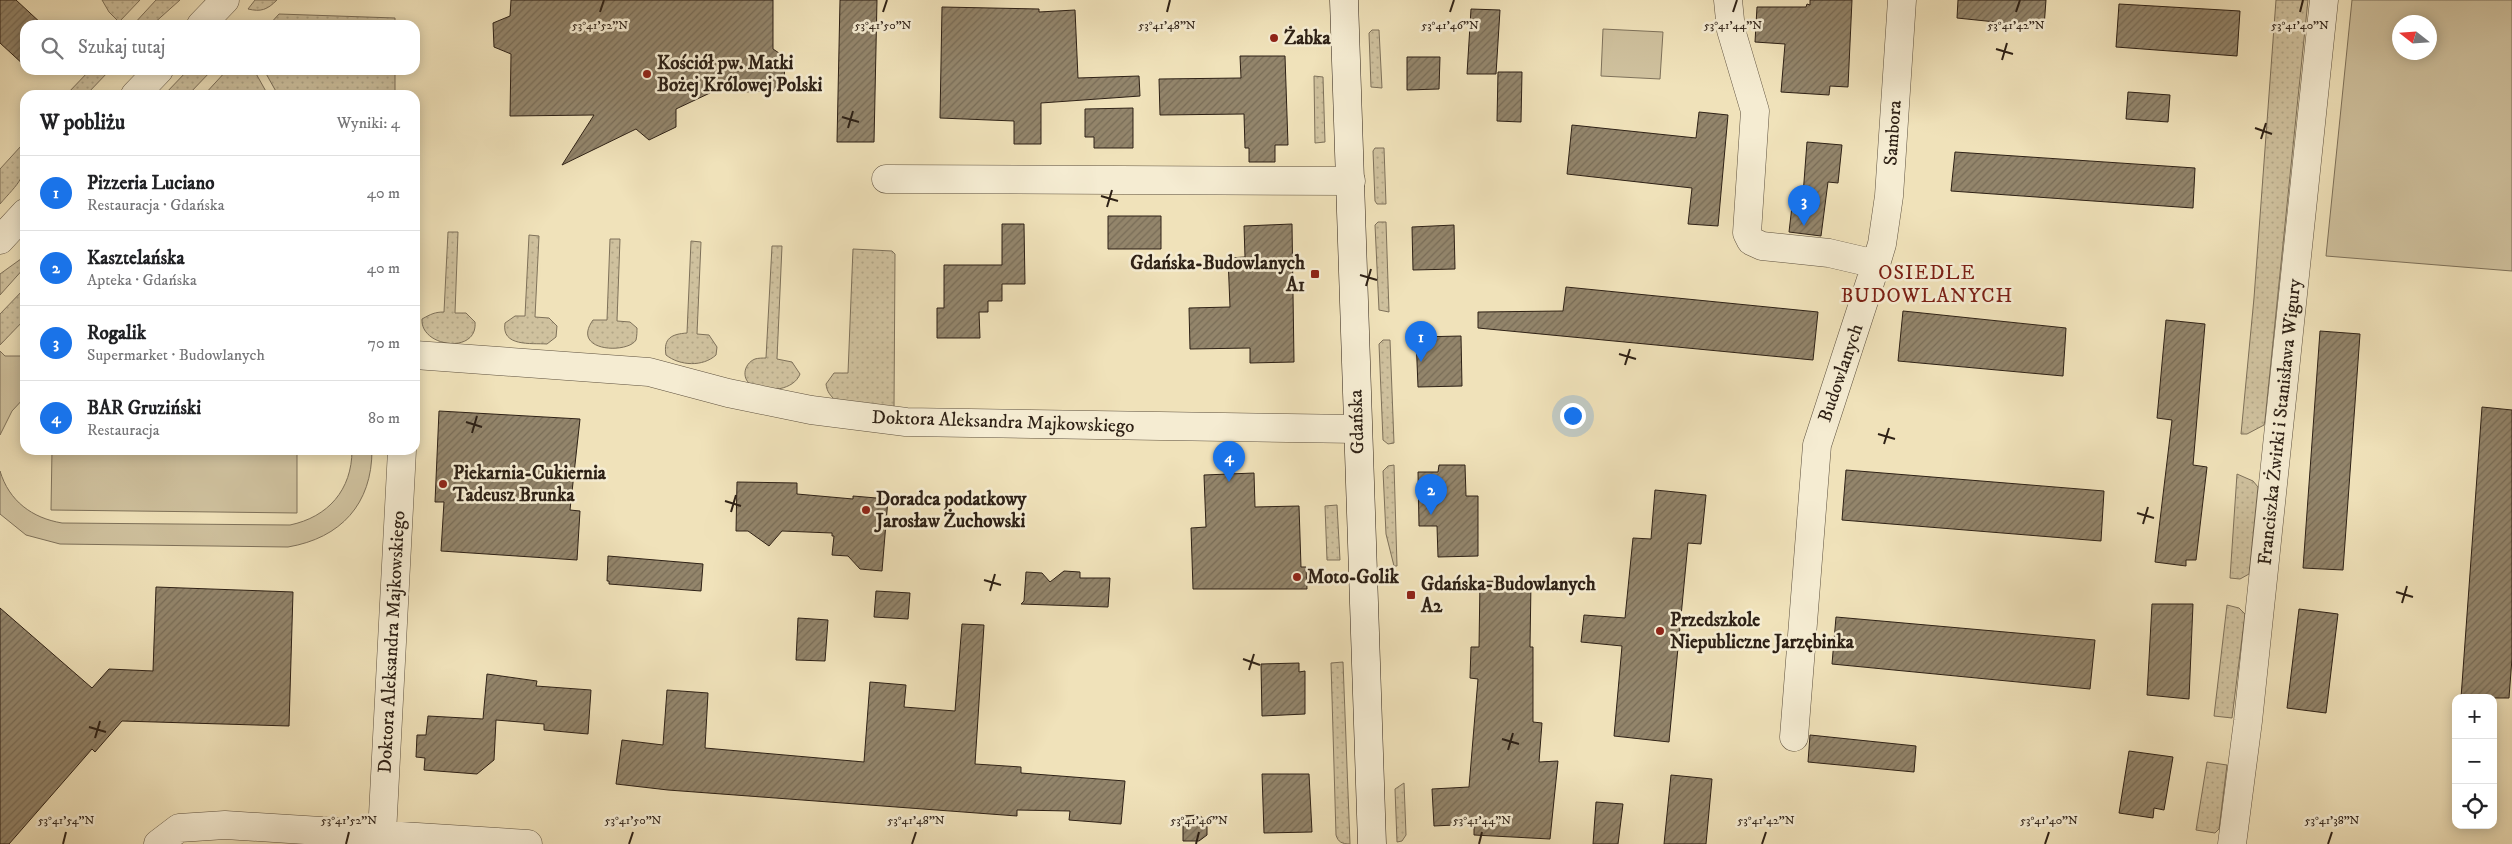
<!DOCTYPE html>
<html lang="pl">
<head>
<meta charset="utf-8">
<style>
  :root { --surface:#fff; --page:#f2f2f2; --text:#202124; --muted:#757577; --line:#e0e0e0; --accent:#1a73e8 }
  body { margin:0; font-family:"IM FELL DW Pica",serif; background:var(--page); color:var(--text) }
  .controls { position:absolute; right:15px; bottom:15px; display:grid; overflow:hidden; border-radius:10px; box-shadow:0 2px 12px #0003 }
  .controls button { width:45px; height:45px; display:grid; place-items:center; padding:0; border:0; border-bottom:1px solid var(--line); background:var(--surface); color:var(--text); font:25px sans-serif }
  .compass { position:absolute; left:2392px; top:15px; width:45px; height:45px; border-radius:50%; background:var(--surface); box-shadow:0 2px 12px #0003; rotate:287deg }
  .you { position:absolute; left:1572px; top:415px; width:18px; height:18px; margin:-12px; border:4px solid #fff; border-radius:50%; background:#1a73e8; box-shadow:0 0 0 8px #1a73e833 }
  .badge { display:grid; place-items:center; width:32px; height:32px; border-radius:50%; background:var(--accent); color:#fff; font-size:16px; font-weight:700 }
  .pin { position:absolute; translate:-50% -41px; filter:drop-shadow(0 1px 2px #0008) }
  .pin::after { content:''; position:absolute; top:26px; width:18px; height:15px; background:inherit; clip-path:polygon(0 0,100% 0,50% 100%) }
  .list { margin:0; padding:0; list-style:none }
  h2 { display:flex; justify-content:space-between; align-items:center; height:65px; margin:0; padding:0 20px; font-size:21px }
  h2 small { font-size:16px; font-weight:400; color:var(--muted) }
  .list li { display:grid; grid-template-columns:32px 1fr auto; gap:15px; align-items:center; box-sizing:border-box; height:75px; padding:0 20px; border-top:1px solid var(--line) }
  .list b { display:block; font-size:19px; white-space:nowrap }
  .list p { margin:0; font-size:16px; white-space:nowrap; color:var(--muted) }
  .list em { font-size:16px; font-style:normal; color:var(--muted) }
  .icon { flex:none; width:28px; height:28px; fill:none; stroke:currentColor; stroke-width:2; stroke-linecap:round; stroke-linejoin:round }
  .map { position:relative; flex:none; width:2512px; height:844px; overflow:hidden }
  .search { position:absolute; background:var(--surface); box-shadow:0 2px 12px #0003; left:20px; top:20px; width:400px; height:55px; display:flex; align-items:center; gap:12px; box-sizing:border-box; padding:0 18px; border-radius:15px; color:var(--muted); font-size:19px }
  .panel { position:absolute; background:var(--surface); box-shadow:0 2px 12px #0003; left:20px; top:90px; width:400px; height:365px; border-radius:15px }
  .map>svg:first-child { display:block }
  .grass { fill:url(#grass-dots); stroke:#7e715a }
  .park { fill:#cfc19e; stroke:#7e715a; fill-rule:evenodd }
  .building { fill:url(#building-hatch); stroke:#2e2116 }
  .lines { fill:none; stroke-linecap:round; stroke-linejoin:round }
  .minor-casing { stroke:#5e513f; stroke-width:29 }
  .tertiary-casing { stroke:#5e513f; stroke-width:29 }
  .secondary-casing { stroke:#2e2116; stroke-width:29 }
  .minor { stroke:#f5ecd2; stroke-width:28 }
  .tertiary { stroke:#f5ecd2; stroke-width:28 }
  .secondary { stroke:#f5ecd2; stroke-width:28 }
  .ticks { fill:none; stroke:#2e2116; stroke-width:2 }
  .poi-dot { fill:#8f2418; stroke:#f5ecd2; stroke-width:2 }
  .labels { text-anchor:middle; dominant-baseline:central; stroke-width:5; stroke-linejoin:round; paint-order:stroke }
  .poi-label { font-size:19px; font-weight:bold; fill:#2e2116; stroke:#f5ecd2; text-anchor:start }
  .street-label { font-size:19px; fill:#2e2116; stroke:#f5ecd2 }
  .neighbourhood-label { font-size:20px; letter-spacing:1px; fill:#7a1f14; stroke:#f5ecd2 }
  .ticks-label { font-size:12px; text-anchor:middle; fill:#2e2116; stroke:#f5ecd2; stroke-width:5; stroke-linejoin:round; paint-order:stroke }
</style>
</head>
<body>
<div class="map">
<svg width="2512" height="844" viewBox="0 0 2512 844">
  <defs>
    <pattern id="grass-dots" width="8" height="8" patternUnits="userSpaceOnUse" patternTransform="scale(1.25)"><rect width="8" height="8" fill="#cfc19e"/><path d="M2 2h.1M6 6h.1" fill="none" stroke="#b2a687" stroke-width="1.8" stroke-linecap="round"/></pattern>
    <pattern id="building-hatch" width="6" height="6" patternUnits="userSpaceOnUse" patternTransform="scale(1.25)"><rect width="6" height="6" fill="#93856b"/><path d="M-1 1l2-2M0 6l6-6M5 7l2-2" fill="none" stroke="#786c57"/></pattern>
  </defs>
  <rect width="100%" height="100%" fill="#f0e2ba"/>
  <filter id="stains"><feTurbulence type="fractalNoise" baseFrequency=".004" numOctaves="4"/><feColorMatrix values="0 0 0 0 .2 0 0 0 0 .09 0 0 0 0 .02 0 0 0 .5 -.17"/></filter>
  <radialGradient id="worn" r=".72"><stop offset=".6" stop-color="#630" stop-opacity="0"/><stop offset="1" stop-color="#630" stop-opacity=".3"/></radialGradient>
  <path class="grass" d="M102 0H140L119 22 109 12Z
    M156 0H180L152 25H133Z
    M255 0H277C267 10 261 12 248 9Z
    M2276 0H2308L2265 420 2264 425 2247 434H2241L2254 298Z
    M279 14 395 18V25H269Z
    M1372 30H1379L1382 88 1371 87 1369 33Z
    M90 70H110L86 95H66Z
    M188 70H212L188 95H164Z
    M227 70H254L268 95H204Z
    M264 70H395V95H278Z
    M1314 76 1323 77 1325 142 1315 143Z
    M21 146C32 174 17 184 0 204V169Z
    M1375 148H1384L1386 204H1377L1375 201 1373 151Z
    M1378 222H1386L1389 312 1379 310 1375 225Z
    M448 232H458L455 313H466L475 322C478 355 420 347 422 319 431 314 435 312 444 312Z
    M529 235 539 236 535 317 549 318 557 326 556 337 547 344C531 343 501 347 505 323L515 316H525Z
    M610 239H620L617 321 630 322 637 328C637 331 637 336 636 340 628 354 570 352 593 320H607Z
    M691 241 701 242 697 334 709 335 717 347 716 355C703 367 680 366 666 355 663 338 672 334 687 333Z
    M772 246H782L777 359 792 362 800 374C794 390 768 393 753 386 741 380 743 364 755 359 758 358 763 358 766 358Z
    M853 249 892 251 895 254 894 408 836 401C830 395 827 392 826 384L834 373H848Z
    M25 256V267L0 295V274Z
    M25 288V319L0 345V314Z
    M1383 340H1390L1394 443 1388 444 1383 440 1379 344Z
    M1394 465 1397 566H1394L1386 534 1383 471 1388 466Z
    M2237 474 2253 481 2258 487 2249 574 2240 579 2230 578Z
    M1337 505 1340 560H1327L1325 506Z
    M2227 605 2239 608 2245 614 2232 718 2214 716Z
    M1343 662 1350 844C1342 844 1338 842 1336 835L1331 663Z
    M2207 762 2227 765 2219 829 2215 833 2196 830Z
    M1404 783 1406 835 1402 841 1397 842 1395 789Z"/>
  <path class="park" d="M2352 0H2512V271L2326 256ZM2400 22H2430V52H2400Z
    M1603 29 1663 32 1660 79 1601 76Z
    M0 351 5 356H25V397L12 411 0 435Z
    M52 450H297V513L51 510Z
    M352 450H372C372 504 341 538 288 547L60 544 26 535 0 514V471C9 501 32 518 62 523L290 525C328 517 352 490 352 450Z"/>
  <path class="building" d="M0 0H16L43 25H25V66L0 43Z
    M511 0H773V49L785 57 784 84 773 91 742 92 729 84 676 109V127L649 140 636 129 562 165 594 115 510 116 511 54 494 47 493 23 510 16Z
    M840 0H877L874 142H837Z
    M1810 0H1852L1848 87 1830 86 1829 95 1781 92 1785 44 1755 42 1757 7H1806L1807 4 1810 5Z
    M1958 0H2046L2044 27 1957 18Z
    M2119 4 2240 11 2237 56 2116 47Z
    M942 7 1039 9V12L1075 10 1078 78 1139 76 1140 96 1041 103V144H1014V121L940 118Z
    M1471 9 1500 10 1496 74H1467Z
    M1240 56H1285L1288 145H1275V162H1249V148H1245L1244 114 1160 115 1159 79 1241 78Z
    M1407 57H1440L1439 89 1407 90Z
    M1498 72H1522L1521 122 1497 121Z
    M2128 92 2170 95 2168 122 2126 119Z
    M1133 108V148H1094V137H1085V109Z
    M1699 112 1728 115 1718 226 1688 224 1692 188 1567 174 1572 125 1696 138Z
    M1807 142 1842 145 1838 183 1828 182 1821 236 1789 232 1792 206 1802 208Z
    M1955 152 2195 168 2193 208 1951 191Z
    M1108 216H1161V249H1108Z
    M1002 224H1024L1025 284H1002V301H988V312H979L980 338H937V308H944V265H1002Z
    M1292 224 1294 362 1250 363V348L1190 349 1189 308 1230 307 1228 258 1245 257 1244 226Z
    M1454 225 1455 269 1413 270 1412 227Z
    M1566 287 1818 312 1813 360 1478 328V312L1563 311Z
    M1903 311 2066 328 2063 376 1898 361Z
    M2166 320 2205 324 2193 465 2207 467 2196 560H2186V566L2155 562 2172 420 2157 418Z
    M2320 331 2360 334 2343 570 2303 568Z
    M1461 336 1462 386 1418 387 1416 337Z
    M2482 407 2512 410V658L2509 698H2461Z
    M439 411 580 419 570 510 580 511 577 560 441 551 444 502H435Z
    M1439 465H1465L1466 496H1478V556L1438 557 1437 526H1419L1418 472H1438Z
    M1846 470 2104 491 2101 541 1842 520Z
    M1254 473 1255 507 1299 506 1301 567H1306L1307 589H1193L1191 528 1206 527 1204 475Z
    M737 482 797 483V494L853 499V496L888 499 882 571 860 569 848 556 832 555 834 536H832V533L782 531 769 546 748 531H736Z
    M1655 490 1706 495 1701 544 1688 543 1669 742 1614 736 1622 646 1581 642 1584 615 1625 618 1633 538 1651 539Z
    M608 556 703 564 701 591 609 584V581H607Z
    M1064 571 1080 572V578H1110L1108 607 1021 604 1024 601 1026 572 1042 573 1050 582Z
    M1480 581 1531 582 1530 647H1533V722L1542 723 1539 762 1558 761 1550 839 1474 835V824L1434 826 1432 789 1469 787 1478 679 1470 678 1471 647H1479Z
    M156 587 293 592 289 726 122 721 95 752 92 749 9 844H0V608L92 688 109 669 153 671Z
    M876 591 910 593 908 619 874 617Z
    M2152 604H2193L2189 699 2147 695Z
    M2299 609 2338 614 2326 713 2287 708Z
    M1836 617 2095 640 2090 689 1832 664Z
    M798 618 828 620 825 661 796 660Z
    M962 624 984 625 975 764 1021 767V773L1125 781 1121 824 1069 820 1070 811 1017 810V816L668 790 616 784 622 740 663 745 667 690 708 693 705 748 864 762 870 682 906 685 904 707 955 711Z
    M1299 663V672L1305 671V714L1262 716 1261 664Z
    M487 674 537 681 536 686 591 690 588 734 544 730V724L496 720 494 760 477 774 424 770 425 758 416 757 417 735H426L428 716 483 719Z
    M1810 735 1916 746 1914 772 1808 762Z
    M2129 751 2173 757 2164 810 2154 808 2153 818 2119 813Z
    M1262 774H1309L1312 832 1264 833Z
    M1671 775 1712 779 1706 844H1664Z
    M1596 802 1623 804 1618 844H1593Z
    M1198 815 1207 820V835L1199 841H1183V816Z"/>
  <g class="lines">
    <g class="minor-casing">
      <path id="minor" d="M1728 0 1731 30 1755 111 1747 233 1751 241 1762 246 1829 253 1876 264 1817 445 1794 737
        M886 179 1351 181
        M1876 264 1882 244 1889 196 1902 0
        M415 355 649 372 728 393 811 410 906 422 1357 429
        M382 834 402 450
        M158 844 179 828 225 825 528 844
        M2232 844 2248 721 2324 0"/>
    </g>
    <g class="tertiary-casing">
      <path id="tertiary" d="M201 25 225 0
        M135 95 159 70
        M0 240 25 213"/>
    </g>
    <g class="secondary-casing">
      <path id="secondary" d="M1344 0 1372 844"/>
    </g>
    <use href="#minor" class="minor"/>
    <use href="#tertiary" class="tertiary"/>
    <use href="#secondary" class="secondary"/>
  </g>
  <path class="ticks" d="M600 12 604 0M883 12 887 0M1167 12 1170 0M1450 12 1454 0M1733 12 1737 0M2016 12 2020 0M2300 12 2303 0M1996 49 2013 54M2002 60 2007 43M842 117 859 122M848 128 853 111M2255 128 2272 134M2261 139 2266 123M1101 196 1118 201M1107 207 1112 190M1360 275 1377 280M1366 286 1371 269M1619 354 1636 359M1625 365 1630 349M466 422 482 427M472 433 477 416M1878 434 1895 439M1884 444 1889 428M725 501 741 506M731 512 736 495M2137 513 2154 518M2143 524 2148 507M984 580 1001 585M990 591 995 574M2396 592 2413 597M2402 603 2407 586M1243 659 1260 665M1249 670 1254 654M89 727 106 732M95 738 100 721M1502 739 1519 744M1508 750 1513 733M63 844 66 832M346 844 349 832M629 844 633 832M912 844 916 832M1196 844 1199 832M1479 844 1482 832M1762 844 1766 832M2045 844 2049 832M2328 844 2332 832"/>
  <g class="poi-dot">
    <circle cx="1274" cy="38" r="5"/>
    <circle cx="647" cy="74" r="5"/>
    <rect x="1310" y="269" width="10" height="10" rx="2.5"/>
    <circle cx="443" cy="484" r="5"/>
    <circle cx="866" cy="510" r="5"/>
    <circle cx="1297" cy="577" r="5"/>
    <rect x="1406" y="590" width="10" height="10" rx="2.5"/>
    <circle cx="1660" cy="631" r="5"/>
  </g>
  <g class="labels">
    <g class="poi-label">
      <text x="1284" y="38">Żabka</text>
      <text x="657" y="63">Kościół pw. Matki<tspan x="657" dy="22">Bożej Królowej Polski</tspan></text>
      <text x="1305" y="263" text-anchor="end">Gdańska-Budowlanych<tspan x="1305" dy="22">A1</tspan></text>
      <text x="453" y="473">Piekarnia-Cukiernia<tspan x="453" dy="22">Tadeusz Brunka</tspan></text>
      <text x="876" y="499">Doradca podatkowy<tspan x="876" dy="22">Jarosław Żuchowski</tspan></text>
      <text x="1307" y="577">Moto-Golik</text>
      <text x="1421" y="584">Gdańska-Budowlanych<tspan x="1421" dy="22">A2</tspan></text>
      <text x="1670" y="620">Przedszkole<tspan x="1670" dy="22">Niepubliczne Jarzębinka</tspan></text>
    </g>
    <g class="street-label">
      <text transform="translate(1893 133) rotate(-86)">Sambora</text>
      <text transform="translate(1841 373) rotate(-71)">Budowlanych</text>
      <text transform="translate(1003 422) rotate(2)">Doktora Aleksandra Majkowskiego</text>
      <text transform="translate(1357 422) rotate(-92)">Gdańska</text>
      <text transform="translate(2280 422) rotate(-84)">Franciszka Żwirki i Stanisława Wigury</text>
      <text transform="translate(392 642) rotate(-87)">Doktora Aleksandra Majkowskiego</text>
    </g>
    <g class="neighbourhood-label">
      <text x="1927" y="273">OSIEDLE<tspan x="1927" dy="23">BUDOWLANYCH</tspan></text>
    </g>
  </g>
  <g class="ticks-label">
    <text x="600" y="29">53°41'52"N</text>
    <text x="883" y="29">53°41'50"N</text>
    <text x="1167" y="29">53°41'48"N</text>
    <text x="1450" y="29">53°41'46"N</text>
    <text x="1733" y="29">53°41'44"N</text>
    <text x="2016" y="29">53°41'42"N</text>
    <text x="2300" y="29">53°41'40"N</text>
    <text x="66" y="824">53°41'54"N</text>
    <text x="349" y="824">53°41'52"N</text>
    <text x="633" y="824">53°41'50"N</text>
    <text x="916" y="824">53°41'48"N</text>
    <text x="1199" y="824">53°41'46"N</text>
    <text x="1482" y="824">53°41'44"N</text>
    <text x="1766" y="824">53°41'42"N</text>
    <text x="2049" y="824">53°41'40"N</text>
    <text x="2332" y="824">53°41'38"N</text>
  </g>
  <rect width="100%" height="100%" filter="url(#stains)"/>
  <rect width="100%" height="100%" fill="url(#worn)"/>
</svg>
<div class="controls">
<button>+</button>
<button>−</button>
<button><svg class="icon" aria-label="locate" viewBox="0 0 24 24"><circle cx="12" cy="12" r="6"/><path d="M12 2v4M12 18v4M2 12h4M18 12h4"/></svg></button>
</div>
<svg class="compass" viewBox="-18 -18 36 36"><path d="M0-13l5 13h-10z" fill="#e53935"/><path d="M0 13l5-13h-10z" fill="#757577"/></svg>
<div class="you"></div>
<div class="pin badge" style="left:1421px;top:362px">1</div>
<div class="pin badge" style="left:1431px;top:515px">2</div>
<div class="pin badge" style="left:1804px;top:226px">3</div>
<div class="pin badge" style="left:1229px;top:482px">4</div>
<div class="search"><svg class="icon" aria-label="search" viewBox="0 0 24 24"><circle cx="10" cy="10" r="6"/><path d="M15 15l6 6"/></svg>Szukaj tutaj</div>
<section class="panel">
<h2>W pobliżu<small>Wyniki: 4</small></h2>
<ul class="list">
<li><span class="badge">1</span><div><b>Pizzeria Luciano</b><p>Restauracja · Gdańska</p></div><em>40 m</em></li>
<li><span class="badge">2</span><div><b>Kasztelańska</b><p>Apteka · Gdańska</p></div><em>40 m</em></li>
<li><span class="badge">3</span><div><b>Rogalik</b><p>Supermarket · Budowlanych</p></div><em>70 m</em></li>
<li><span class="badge">4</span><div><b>BAR Gruziński</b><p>Restauracja</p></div><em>80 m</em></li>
</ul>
</section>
</div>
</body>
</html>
